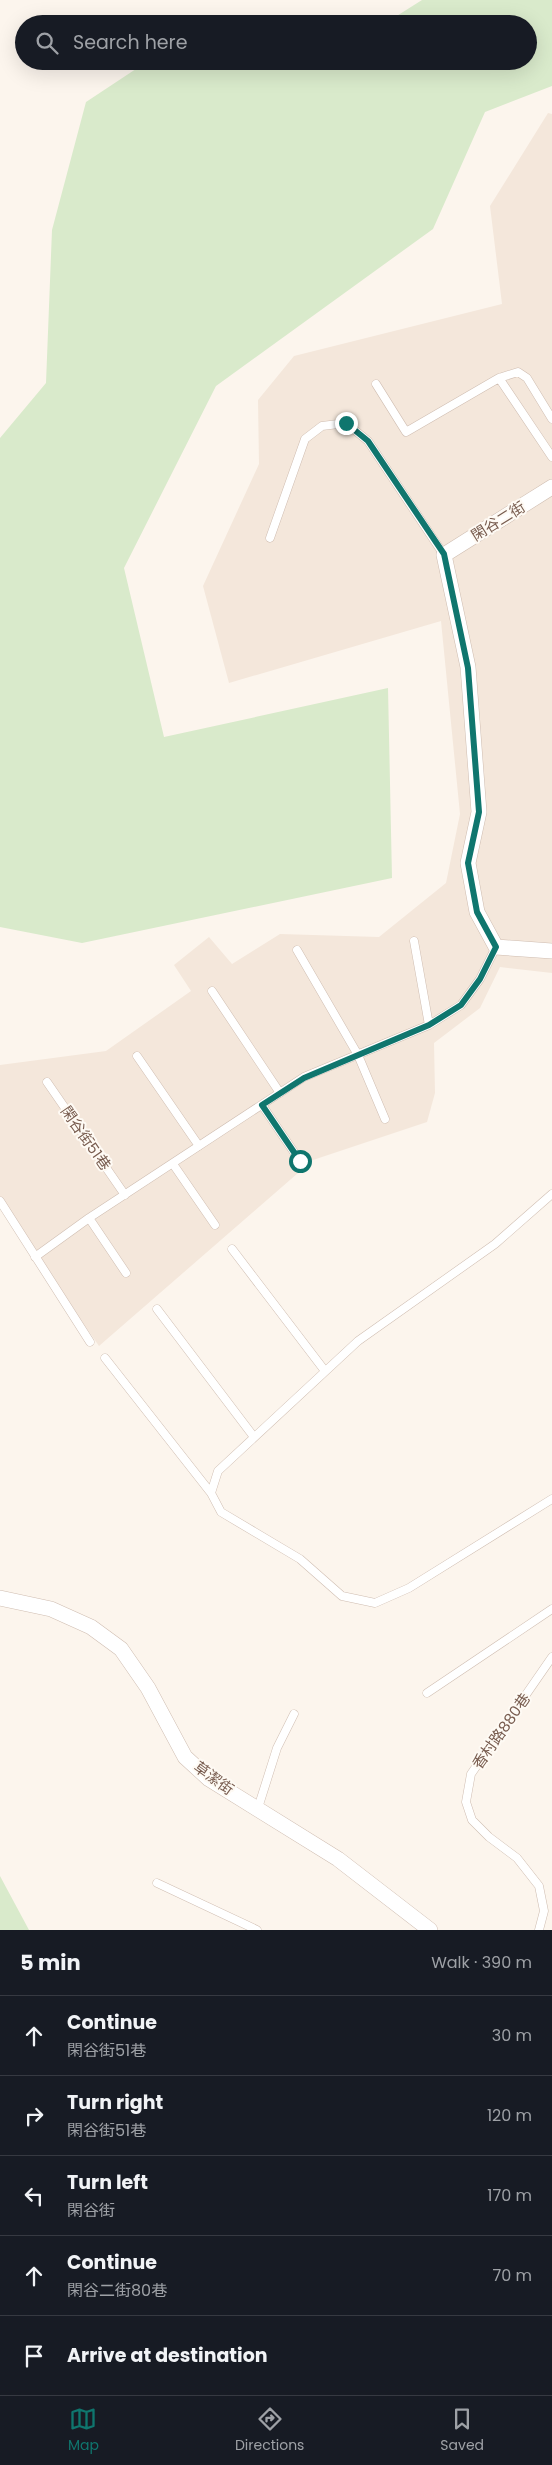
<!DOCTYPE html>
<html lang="en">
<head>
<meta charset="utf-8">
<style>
  :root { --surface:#171b24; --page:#242831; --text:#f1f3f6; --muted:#9ea1a6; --line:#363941; --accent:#0f766e }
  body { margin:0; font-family:Poppins,"Noto Sans TC",sans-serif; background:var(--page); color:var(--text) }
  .stop { position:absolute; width:15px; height:15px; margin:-11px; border:4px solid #0f766e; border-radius:50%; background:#fff }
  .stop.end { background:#0f766e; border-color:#fff; box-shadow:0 1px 5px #0008 }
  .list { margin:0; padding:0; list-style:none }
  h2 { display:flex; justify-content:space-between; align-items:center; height:65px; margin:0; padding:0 20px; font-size:21px }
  h2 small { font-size:16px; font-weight:400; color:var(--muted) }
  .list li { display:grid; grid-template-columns:32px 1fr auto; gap:15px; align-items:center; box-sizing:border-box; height:80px; padding:0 20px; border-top:1px solid var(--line) }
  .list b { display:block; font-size:19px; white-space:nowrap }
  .list p { margin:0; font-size:16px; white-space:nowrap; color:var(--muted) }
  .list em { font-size:16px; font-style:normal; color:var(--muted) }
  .icon { flex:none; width:28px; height:28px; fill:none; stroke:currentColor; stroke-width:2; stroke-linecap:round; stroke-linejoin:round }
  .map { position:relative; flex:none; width:552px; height:1930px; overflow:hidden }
  .search { position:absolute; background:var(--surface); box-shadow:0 5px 20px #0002; left:15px; right:15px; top:15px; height:55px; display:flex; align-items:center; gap:12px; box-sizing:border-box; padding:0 18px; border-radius:28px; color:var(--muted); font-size:19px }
  .sheet { height:465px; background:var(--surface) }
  nav { display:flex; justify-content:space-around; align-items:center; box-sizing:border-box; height:70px; border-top:1px solid var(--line); background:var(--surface); font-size:14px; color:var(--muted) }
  nav a { display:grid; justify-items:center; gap:2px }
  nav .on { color:var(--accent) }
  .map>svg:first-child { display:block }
  .residential { fill:#f4e7db }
  .green { fill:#d9eacb }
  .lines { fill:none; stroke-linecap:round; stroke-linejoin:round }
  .lane-casing { stroke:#cfbdb1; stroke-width:9 }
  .street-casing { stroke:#cfbdb1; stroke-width:16 }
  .lane { stroke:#fff; stroke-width:8 }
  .street { stroke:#fff; stroke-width:15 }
  .route { stroke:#0f766e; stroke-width:6 }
  .labels { text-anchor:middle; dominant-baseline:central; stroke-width:4; stroke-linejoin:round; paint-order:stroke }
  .street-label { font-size:15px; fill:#785c4f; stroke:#fefaf4 }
</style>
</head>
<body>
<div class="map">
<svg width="552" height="1930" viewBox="0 0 552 1930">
  <rect width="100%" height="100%" fill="#fcf5ed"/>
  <path class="residential" d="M548 113 552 114V973L500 967 480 1008 434 1043 435 1093 427 1122 313 1160 99 1346 0 1203V1065L106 1051 191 991 174 965 209 937 232 964 280 934 379 937 446 883 460 814 441 621 229 683 203 586 259 464 258 400 294 356 502 304 490 206Z"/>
  <path class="green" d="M422 0H552V86L485 112 433 229 216 386 124 568 164 737 388 688 392 878 82 943 0 927V438L46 383 52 230 86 102 148 61H528V24H384Z
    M0 1876 29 1930H0Z"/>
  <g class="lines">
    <g class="lane-casing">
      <path id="lane" d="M499 378 518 372 527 378 552 419
        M376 384 406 432 499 378 552 457
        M270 538 305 439 322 426 346 423 368 441 444 555
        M414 941 429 1025
        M297 950 358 1055 385 1119
        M212 991 280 1093
        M137 1056 199 1146
        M47 1082 125 1195
        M262 1105 300 1161
        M173 1164 215 1225
        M552 1194 495 1244 358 1341 218 1471 211 1493 221 1512 300 1559 342 1596 375 1603 409 1588 552 1499
        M0 1201 90 1342
        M89 1218 126 1273
        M232 1249 325 1371
        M35 1257 89 1218 304 1077 429 1025 461 1005 480 979 496 947
        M157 1309 254 1437
        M105 1358 211 1493
        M427 1693 552 1609
        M258 1808 277 1748 294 1714
        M157 1883 257 1930
        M539 1930 544 1911 539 1886 517 1858 489 1837 472 1820 466 1802 471 1774 552 1657"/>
    </g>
    <g class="street-casing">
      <path id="street" d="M552 487 444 555 468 667 479 812 468 863 477 912 496 947 552 951
        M0 1598 51 1609 91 1627 121 1649 148 1688 185 1757 209 1779 338 1859 430 1930"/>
    </g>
    <use href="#lane" class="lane"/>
    <use href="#street" class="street"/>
  </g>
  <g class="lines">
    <path class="route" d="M300 1161 262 1105 304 1078 429 1025 461 1005 480 979 496 947 477 912 468 863 479 812 468 668 444 554 368 441 346 423"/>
  </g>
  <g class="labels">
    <g class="street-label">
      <text transform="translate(498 521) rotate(-32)">閑谷二街</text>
      <text transform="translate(86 1138) rotate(55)">閑谷街51巷</text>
      <text transform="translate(501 1731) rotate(-55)">香村路880巷</text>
      <text transform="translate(214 1778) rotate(36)">草潔街</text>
    </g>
  </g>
</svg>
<div class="stop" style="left:300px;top:1161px"></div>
<div class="stop end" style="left:346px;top:423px"></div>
<div class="search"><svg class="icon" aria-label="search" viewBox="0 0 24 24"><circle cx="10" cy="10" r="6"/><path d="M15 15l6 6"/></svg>Search here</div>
</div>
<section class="sheet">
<h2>5 min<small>Walk · 390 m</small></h2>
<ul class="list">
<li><svg class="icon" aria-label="ahead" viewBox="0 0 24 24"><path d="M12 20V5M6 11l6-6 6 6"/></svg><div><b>Continue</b><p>閑谷街51巷</p></div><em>30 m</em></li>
<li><svg class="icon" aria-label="right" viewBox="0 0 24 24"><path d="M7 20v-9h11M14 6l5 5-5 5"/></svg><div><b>Turn right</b><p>閑谷街51巷</p></div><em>120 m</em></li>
<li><svg class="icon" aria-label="left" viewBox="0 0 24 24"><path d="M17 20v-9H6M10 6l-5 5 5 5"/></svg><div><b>Turn left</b><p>閑谷街</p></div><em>170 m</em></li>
<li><svg class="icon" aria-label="ahead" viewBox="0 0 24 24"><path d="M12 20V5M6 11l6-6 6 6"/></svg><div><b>Continue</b><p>閑谷二街80巷</p></div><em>70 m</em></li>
<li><svg class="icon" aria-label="arrive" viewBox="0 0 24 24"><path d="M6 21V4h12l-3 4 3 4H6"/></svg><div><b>Arrive at destination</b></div></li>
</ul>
</section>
<nav>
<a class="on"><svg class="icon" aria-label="map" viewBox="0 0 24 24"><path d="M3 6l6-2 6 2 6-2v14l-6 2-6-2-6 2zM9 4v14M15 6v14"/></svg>Map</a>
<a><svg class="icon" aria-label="directions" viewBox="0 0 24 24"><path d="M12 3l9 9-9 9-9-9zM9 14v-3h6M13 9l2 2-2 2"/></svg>Directions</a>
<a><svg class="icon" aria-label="saved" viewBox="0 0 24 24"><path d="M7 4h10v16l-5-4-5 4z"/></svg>Saved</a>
</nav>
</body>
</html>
